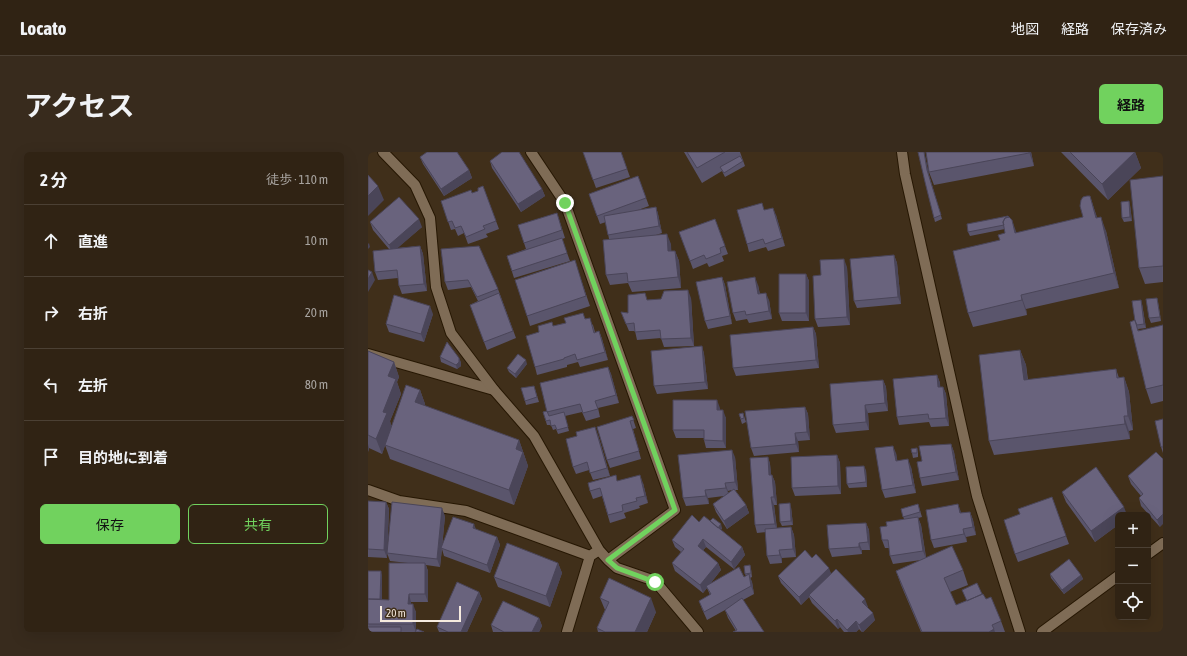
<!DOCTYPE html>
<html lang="ja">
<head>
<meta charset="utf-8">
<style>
  :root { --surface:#302314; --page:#382b1d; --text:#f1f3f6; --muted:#a8a4a0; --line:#4b4034; --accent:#71d25e }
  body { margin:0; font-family:"Asap Condensed","Noto Sans JP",sans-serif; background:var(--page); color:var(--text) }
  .controls { position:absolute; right:12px; bottom:12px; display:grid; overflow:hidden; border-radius:6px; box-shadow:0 4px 16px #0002 }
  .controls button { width:36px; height:36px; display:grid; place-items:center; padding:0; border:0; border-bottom:1px solid var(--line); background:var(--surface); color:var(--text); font:20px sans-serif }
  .scale { position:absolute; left:12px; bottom:10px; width:81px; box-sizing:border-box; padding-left:4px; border:2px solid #f6ebdf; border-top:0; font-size:11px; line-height:14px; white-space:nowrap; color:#f6ebdf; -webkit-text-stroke:3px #402f1a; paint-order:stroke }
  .stop { position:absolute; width:12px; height:12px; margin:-9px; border:3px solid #71d25e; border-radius:50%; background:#fff }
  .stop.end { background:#71d25e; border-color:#fff; box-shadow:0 1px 4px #0008 }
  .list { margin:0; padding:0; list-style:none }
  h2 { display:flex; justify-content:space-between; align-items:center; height:52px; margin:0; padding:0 16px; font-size:17px }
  h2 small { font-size:13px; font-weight:400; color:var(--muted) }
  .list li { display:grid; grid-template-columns:26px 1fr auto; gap:12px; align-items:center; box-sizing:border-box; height:72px; padding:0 16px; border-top:1px solid var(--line) }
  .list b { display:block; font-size:15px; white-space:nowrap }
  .list em { font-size:13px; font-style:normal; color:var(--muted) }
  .actions { display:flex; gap:8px; padding:12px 16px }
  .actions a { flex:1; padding:9px 0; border:1px solid var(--accent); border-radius:6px; text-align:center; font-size:14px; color:var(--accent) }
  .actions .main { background:var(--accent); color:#111 }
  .icon { flex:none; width:22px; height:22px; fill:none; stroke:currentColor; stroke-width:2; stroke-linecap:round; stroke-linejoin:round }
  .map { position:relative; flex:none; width:795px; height:480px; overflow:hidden; border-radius:6px }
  header { display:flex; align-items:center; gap:24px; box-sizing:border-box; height:56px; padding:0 20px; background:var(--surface); border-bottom:1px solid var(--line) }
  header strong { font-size:19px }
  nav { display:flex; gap:22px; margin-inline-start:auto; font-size:14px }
  .intro { display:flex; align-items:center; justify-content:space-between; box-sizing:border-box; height:96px; padding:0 24px }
  h1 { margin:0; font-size:28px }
  .button { padding:10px 18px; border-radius:6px; background:var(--accent); color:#111; font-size:14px; font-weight:700 }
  main { display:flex; gap:24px; padding:0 24px }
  aside { flex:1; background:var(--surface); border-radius:6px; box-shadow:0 4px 16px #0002 }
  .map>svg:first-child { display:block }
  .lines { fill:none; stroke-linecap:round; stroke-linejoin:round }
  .lane-casing { stroke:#261703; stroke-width:12 }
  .street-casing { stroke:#261703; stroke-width:12 }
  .lane { stroke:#7f6c56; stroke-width:10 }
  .street { stroke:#7f6c56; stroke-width:10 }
  .wall { fill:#5a556c; fill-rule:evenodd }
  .shaded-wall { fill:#4a4558 }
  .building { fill:#69637d; stroke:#4a4558 }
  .route { stroke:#71d25e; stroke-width:5 }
</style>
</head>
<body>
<header>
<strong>Locato</strong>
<nav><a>地図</a><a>経路</a><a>保存済み</a></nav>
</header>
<div class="intro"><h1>アクセス</h1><a class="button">経路</a></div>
<main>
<aside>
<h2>2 分<small>徒歩 · 110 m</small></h2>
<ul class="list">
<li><svg class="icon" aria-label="ahead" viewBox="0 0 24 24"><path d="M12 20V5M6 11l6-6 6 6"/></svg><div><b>直進</b></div><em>10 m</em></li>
<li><svg class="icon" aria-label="right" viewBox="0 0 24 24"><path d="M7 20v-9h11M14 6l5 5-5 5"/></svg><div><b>右折</b></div><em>20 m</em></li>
<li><svg class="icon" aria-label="left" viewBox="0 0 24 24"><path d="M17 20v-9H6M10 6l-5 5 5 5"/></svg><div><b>左折</b></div><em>80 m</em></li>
<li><svg class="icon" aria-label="arrive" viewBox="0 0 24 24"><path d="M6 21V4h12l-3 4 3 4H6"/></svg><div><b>目的地に到着</b></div></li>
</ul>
<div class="actions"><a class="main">保存</a><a>共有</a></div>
</aside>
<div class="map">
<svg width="795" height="480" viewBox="0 0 795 480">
  <rect width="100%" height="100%" fill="#402f1a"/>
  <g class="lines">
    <g class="lane-casing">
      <path id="lane" d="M0 202 126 238"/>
    </g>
    <g class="street-casing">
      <path id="street" d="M15 0 47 33 62 66 68 135 83 181 126 238 166 284 231 398 240 408 249 416 287 429 330 480
        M163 0 197 51 307 358 240 408
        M534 0 537 22 609 344 652 480
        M0 338 31 349 98 359 222 404
        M780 402 795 391
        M199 480 222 404 228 400
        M674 480 750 424"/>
    </g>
    <use href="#lane" class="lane"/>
    <use href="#street" class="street"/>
  </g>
  <path class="wall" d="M215 0H253L262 25 228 36Z
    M316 0H372L377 14 357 25 354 19 334 31Z
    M550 0H556L561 23 574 67 567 70 566 66Z
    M558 0H663L666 14 566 33 561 20Z
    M693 0H767L773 16 740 48Z
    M52 5 101 18 104 26 76 44 55 12Z
    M122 9 174 37 177 44 153 60 124 16Z
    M270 24 281 54 270 58 288 55 290 62 294 81 288 83 303 92V99H307L311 109 313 136 264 140 260 131 242 133 238 123 241 87 238 70 232 72 221 42Z
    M795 24V130L777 132 771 116Z
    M115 34 131 77 118 82 120 85 100 92 96 81 90 84 87 77 83 78 73 49 104 41 110 39Z
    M722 44 729 66 738 79 751 136 658 157 659 163 605 175 600 161 632 88 637 81V77L602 84 600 80 640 64 648 81 715 65Z
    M761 49 762 53 764 69 756 70 754 66Z
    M394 51 396 58 408 63 417 94 400 99 398 95 381 100 379 92Z
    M189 61 197 86 194 87 202 109 146 126 139 104 158 97 150 73Z
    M347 67 360 102 354 104 356 109 341 115 339 111 325 117 311 80Z
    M2 70 54 75 29 96 52 94 55 102 59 139 34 142 31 134 30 126 10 128 7 120 21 97 5 78Z
    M73 97 130 137 148 186 119 198 102 153 110 149 103 135 80 138 77 130Z
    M526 103 529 111 533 152 489 156 486 149Z
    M479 115 482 173 450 175 447 167 453 123Z
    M210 119 222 154 162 174 159 164Z
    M438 122 441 129V169H414L411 161Z
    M354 125 357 133 364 172 340 177 337 169Z
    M390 133 392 142 401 148 404 167 381 171 379 167 368 169 365 161Z
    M323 146 326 194 296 195 293 186 269 188 267 179H261L253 160 260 161 280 148Z
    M789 146 790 150 793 169 783 171 781 166Z
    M774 152 778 176 770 177 771 179 795 173V249L783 252 778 237 767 168Z
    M65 162 56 190 21 180 18 172Z
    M217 166 225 173 227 180 231 179 234 187 240 208 212 215 210 210 199 213V215L169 223 167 215 171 180 185 174Z
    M445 175 448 182 451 216 368 224 365 216Z
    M334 194 336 202 340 237 289 242 286 234Z
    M652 198 658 213 660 228 748 217 751 226 756 225 761 240 765 278 761 279 762 287 626 303 621 289Z
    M0 199 26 210 31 225 29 230 33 242 22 269 23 274 52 238 57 252 56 254 151 288 160 314 146 353 22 307 17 293 14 302 1 296 0 300Z
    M72 205 93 210V214L89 217 73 210Z
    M159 212 148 226 141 220 139 216Z
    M240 215 243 222 251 251 230 256 232 265 218 269 214 260 197 264 201 279 190 282 188 277 185 278 183 273H179L175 260 179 259Z
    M569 223 572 231V235H575L578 242 581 274 563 275 561 270 531 273 529 265Z
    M515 228 518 235 520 259 500 261 501 278 468 281 465 273Z
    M166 234 171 250 158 253 157 249Z
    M437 255 440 262 442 288 430 289 431 300 386 304 383 296Z
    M352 256V258L358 266V296H338L336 288V286H308L305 278Z
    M375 261 378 270 374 272 371 262Z
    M264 264 268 276 265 277 273 307 242 316 239 308Z
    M795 267V301L793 295Z
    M230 283 242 324 225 328 221 318 208 322 205 315Z
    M583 292 586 300 591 328 554 334 552 326 554 309Z
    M549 296 550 300V305L545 306 544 301Z
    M788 300 792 375 773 354 771 346 773 344 763 332 760 324Z
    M528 301 529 309 543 315 548 341 517 346 514 338Z
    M469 303 472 311 473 342 427 344 424 336Z
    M367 305 370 338H367L378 353 381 361 359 377 348 360 345 352 356 344 340 346 341 352 318 354 315 346ZM364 338 360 341V339Z
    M400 305 402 312 403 323H404L407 330 409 353H406L409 376 423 375 426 383 428 405 414 406V411L402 412 399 404 398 380 389 381 387 373Z
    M498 318 499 335 481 336 479 332Z
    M250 329 275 331 280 351 271 354 272 356 256 361 258 366 242 371 234 344 225 347 222 339Z
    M694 340 750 363V373L727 390 698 350Z
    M684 345 701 392 650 410 647 402 652 362Z
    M0 349 18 350 21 357 19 406 0 405Z
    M550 352 554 365 550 366 553 373 558 405 595 418 600 433 582 440 588 453 614 442 633 469 637 480H553L533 433 528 419 553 408 525 412 522 404 521 396H517L514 388 519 374 536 367 533 357Z
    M423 355 425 373 414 374 412 370Z
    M593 360V361L602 360 605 368 608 383 598 385 599 390 566 396 563 388Z
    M77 364 74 396 108 378 129 385 132 393 122 421 76 404 74 397 72 415 58 413 60 419V450H43V452L48 460V478L47 480H0V419L14 423V448H21L40 411 22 409 19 401Z
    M342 369 354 376 353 378 374 395 377 403 366 417 338 395 335 398 350 411 353 418 342 432 376 425 378 424 377 422 382 413 383 417 384 425 382 426 384 430 386 442 375 448 396 480 368 479 360 466 357 458 339 468 334 457 331 449 342 443 339 436 335 441 307 419 304 411 313 400 307 395 304 388 331 370Z
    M498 371 501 378 502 398H494V402L464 405 461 397Z
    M444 406 463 421 500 455V456L507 468 495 480H494L491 477 488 480H476L472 475 470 477 444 451 441 445 433 453 413 431 410 424Z
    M190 411 194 421 182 455 130 435 126 425Z
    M682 422 713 423 715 427 696 442 683 426Z
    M111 440 114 447 99 480H71L69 475Z
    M232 446 288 460 279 480H230L229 476 237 458Z
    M171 466 174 474 171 480H125L123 473Z"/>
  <path class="shaded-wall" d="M556 0 561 23 574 67 559 18Z
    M661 0H663L666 14Z
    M767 0 773 16 740 48 734 32Z
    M101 18 104 26 76 44 73 37Z
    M10 34 16 48 0 64V44Z
    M174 37 177 44 153 60 150 52Z
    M722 44 734 80 728 66Z
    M761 49 762 53 764 69 762 65Z
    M288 55 290 62 294 81 291 74Z
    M405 56 408 63 417 94 414 86Z
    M733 65 738 79 751 136 746 121Z
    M51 67 54 75 24 101 21 93Z
    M644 68 649 82 647 81Z
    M299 82 303 92 304 110 300 99Z
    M1 91 2 95 0 97V92Z
    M52 94 55 102 59 139 56 132Z
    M307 99 311 109 313 136 310 125Z
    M526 103 529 111 533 152 530 145Z
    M476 107 479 115 482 173 479 165Z
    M4 120 7 128 0 140V127Z
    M438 122 441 129V169L438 161Z
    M354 125 357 133 364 172 362 164Z
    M387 125 390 133 393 150 390 142Z
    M320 138 323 146 326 194 323 186Z
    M398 141 401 148 404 167 401 159Z
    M653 143 658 157 659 163 654 148Z
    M773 148 774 152 778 176 776 172Z
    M62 154 65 162 56 190 53 182Z
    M445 175 448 182 451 216 448 208Z
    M231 179 234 187 240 208 237 200Z
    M334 194 336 202 340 237 337 230Z
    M652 198 658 213 661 243 656 228Z
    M91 206 93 210V214L89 217 88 213Z
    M158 208 159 212 148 226 147 222Z
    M26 210 31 225 29 230 33 242 22 269 24 276 14 302 8 287 15 260 20 224Z
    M240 215 243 222 251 251 248 243Z
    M569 223 572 231 573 243 570 235Z
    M756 225 761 240 765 278 760 264Z
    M515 228 518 235 520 259 517 251Z
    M575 235 578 242 581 274 578 266Z
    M52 238 57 252 52 265 47 250Z
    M349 248 352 256V266L349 258Z
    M497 253 500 261 501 278 498 270Z
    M437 255 440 262 442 288 439 280Z
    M355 258 358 266V296L355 289Z
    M756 264 761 279 762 287 757 272Z
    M227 275 230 283 242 324 239 316Z
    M427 281 430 289 431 300 428 292Z
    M151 288 160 314 146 353 141 338 148 297Z
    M0 292 1 296 0 300Z
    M583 292 586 300 591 328 588 320Z
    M525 294 528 301 531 317 528 309Z
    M364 298 367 305 370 338 367 330Z
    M469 303 472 311 473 342 470 334Z
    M400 305 402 312 404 331 401 323Z
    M540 307 543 315 548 341 545 333Z
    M496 314 498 318 499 335 498 330Z
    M272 323 275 331 280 351 277 344Z
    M404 323 407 330 409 353 406 345Z
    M357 331 360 339 361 344 358 336Z
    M337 338 340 346 341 352 338 344Z
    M403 345 406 353 409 379 407 372Z
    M18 350 21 357 19 406 16 398Z
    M422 351 423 355 425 373 423 369Z
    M590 352 593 360 594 369 592 361Z
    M378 353 381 361 359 377 356 369Z
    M756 355 759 363H750V373L727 390 723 379Z
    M74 356 77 364 72 415 69 407Z
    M602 360 605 368 608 383 605 375Z
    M795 362V372L792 375 789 368Z
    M550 365 553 373 558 407 555 399Z
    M498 371 501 378 502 398 500 390Z
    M106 372 109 380 105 376Z
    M353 372 354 376 350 381 349 377Z
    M423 375 426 383 428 405 425 397Z
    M595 377 598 385 599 390 596 382Z
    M129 385 132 393 122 421 119 413Z
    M335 387 338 395 332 402 330 394Z
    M491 391 494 398V402L491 395Z
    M374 395 377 403 366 417 363 410Z
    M411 398 414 406V411L412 403Z
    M57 411 60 419V450L57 442Z
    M190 411 194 421 182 455 178 444Z
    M350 411 353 418 335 441 332 433Z
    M461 416 464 424 441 443V445L433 453 431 445Z
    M13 419 14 423V451L12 447Z
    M381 422 384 430 386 442 383 434Z
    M713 423 715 427 696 442 694 438Z
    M111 440 114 447 99 480H93Z
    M41 442 43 450V460L40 452Z
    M283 446 288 460 279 480H267Z
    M497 447 500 455 497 458 494 450Z
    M45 452 48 460V480L45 472Z
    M505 461 507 468 495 480H494L491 473Z
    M171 466 174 474 171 480H164Z
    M469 467 472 475 470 477 467 469Z
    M488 469 491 477 488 480H480L479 478Z
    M626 477 627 480H621Z"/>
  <path class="building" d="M59 0H89L101 18 73 37 52 5Z
    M134 0H151L174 37 150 52 122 9Z
    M215 0H253L259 17 225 28Z
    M319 0H357L329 16Z
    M550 0H556L559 18 573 63 566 66 557 30Z
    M558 0H661V1L561 20Z
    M702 0H767L734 32Z
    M372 4 375 9 356 21 352 15Z
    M0 23 10 34 0 44Z
    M270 24 278 46 229 64 221 42Z
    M795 24V114L771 116 762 28Z
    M115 34 128 69 115 74 117 77 98 85 93 74 87 76 84 69 80 70 73 49 103 38 104 41 110 39V36Z
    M719 44H722L728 66 733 65 746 121 653 143 654 148 600 161 585 99 632 88 630 83 637 81 635 70 637 66 641 65 644 68 647 81 715 65 712 54 713 48 715 45Z
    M31 45 51 67 21 93 2 70Z
    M761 49 762 65 754 66 753 50Z
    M394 51 396 58 405 56 414 86 397 92 395 87 379 92 369 58Z
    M288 55 291 74 240 83 236 64Z
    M189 61 194 78 156 91 150 73Z
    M640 64 641 65 637 66 635 70 636 73 600 80 599 72Z
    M347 67 357 94 352 96 353 101 338 107 336 103 322 109 311 80Z
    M299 82 300 99H307L310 125 260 130 259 121 238 123 235 88Z
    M194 86 199 101 144 119 139 104Z
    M52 94 56 132 31 134 29 118 7 120 5 99Z
    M111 94 130 137 109 145 100 128 77 130 73 97Z
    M526 103 530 145 486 149 482 107Z
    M476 107 479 165 447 167 445 124 453 123 452 108Z
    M207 108 218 144 159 164 147 128Z
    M0 118 4 120 0 127Z
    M411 122H438V161H411Z
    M354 125 362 164 337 169 328 130Z
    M387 125 390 142 398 141 401 159 378 163 377 159 365 161 359 130Z
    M320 138 323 186 293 187 292 178 267 180 266 171 258 172 253 160 260 161V143L277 141 279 148 293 147 296 139Z
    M131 141 145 179 116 190 102 153Z
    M26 143 62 154 53 182 18 172Z
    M789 146 792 165 781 166 778 147Z
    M773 148 776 172 769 173 767 169 764 149Z
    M215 161 217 167 222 166 226 181 231 179 237 200 209 208 207 202 196 206V207L167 215 158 184 171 180 170 174 184 170 185 174 198 171 196 166Z
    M767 168 770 179 795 173V233L778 237 762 170Z
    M445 175 448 208 365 216 362 183Z
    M79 190 91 206V210L88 213 72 205Z
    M334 194 337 230 286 234 283 199Z
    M652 198 656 228 748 217 749 226 756 225 760 264H756L757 272 621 289 611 203Z
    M0 199 26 210 20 224 28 227 15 260 19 261 8 287 0 283Z
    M150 202 158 208 147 222 139 216Z
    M240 215 248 243 227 249 230 257 215 261 212 252 179 260 172 231Z
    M569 223 570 235H575L578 266 561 267 560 262 529 265 525 227Z
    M515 228 517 251 497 253 498 270 465 273 462 232Z
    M38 233 52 238 47 250 151 288 148 297 155 300 141 338 17 293Z
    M166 234 169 245 157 249 153 236Z
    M305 248H349V258H355V289L336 288V278H305Z
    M437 255 439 280 427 281 428 292 383 296 377 259Z
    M179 259 181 264 196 260 200 275 189 278 187 273 183 274 182 268 178 269 175 260Z
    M375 261 376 266 373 267 371 262Z
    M264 264 266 268 262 269 271 299 239 308 229 275Z
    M795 267V295H793L787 269Z
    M227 275 239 316 222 321 219 310 205 315 198 287 209 284 208 280Z
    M583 292 588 320 552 326 549 310 554 309 551 294Z
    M525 294 528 309 540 307 545 333 514 338 507 296Z
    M549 296V301H544L543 297Z
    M364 298 367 330 357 331 358 336 337 338 338 344 315 346 310 303Z
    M788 300 795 307V362L789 368 771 346 775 342 760 324Z
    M469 303 470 334 424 336 423 305Z
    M400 305 401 323H404L406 345H403L407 372 387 373 382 306Z
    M496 314 498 330 479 332 478 315Z
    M728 315 756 355 723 379 694 340Z
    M248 323 249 329 272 323 277 344 268 346 269 349 254 353 255 359 240 363 232 336 222 339 220 331Z
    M366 337 378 353 356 369 345 352Z
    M684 345 698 384 647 402 636 368 652 362 650 357Z
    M0 349 18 350 16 398 0 397Z
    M24 350 74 356 69 407 19 401Z
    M422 351 423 369 412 370 411 352Z
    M550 352 552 360 535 365 533 357Z
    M590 352 592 361 602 360 605 375 595 377 596 382 563 388 558 358Z
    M324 363 331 370 336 364 374 395 363 410 335 387 330 394 350 411 332 433 304 411 316 397 304 388Z
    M85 365 106 372 105 376 129 385 119 413 73 396Z
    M550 365 555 399 522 404 520 388H514L512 375 519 374 518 370Z
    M345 366 353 372 350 376 342 369Z
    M498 371 500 390 491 391V395L461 397 459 373Z
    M423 375 425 397 411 398 412 403 399 404 397 377Z
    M139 391 190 411 178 444 126 425Z
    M584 394 595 418 576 426 588 453 615 442 618 447 623 445 633 469 624 473 626 477 621 480H554L528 419Z
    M437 398 444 406 448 402 461 416 431 445 410 424Z
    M701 407 713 423 694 438 682 422Z
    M21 411H57V442H41L40 452H45V472H0V447L21 448Z
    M382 413 383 421 377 422 376 414Z
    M371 415 376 425 381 422 383 434 336 460 331 449 343 442 338 434Z
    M468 417 497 447 494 450 505 461 491 473 488 469 479 478 469 467 467 469 441 443Z
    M0 419H13L12 447H0Z
    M241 426 283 446 267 480H237L229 476 241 450 232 446Z
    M89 430 111 440 93 480H80L69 475Z
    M609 431 614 442 599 449 594 438Z
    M374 446 396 480H365L369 478 357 458Z
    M135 449 171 466 164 480H136L123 473Z
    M0 475H33V480H0Z
    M49 477 56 480H47Z"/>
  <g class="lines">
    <path class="route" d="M197 51 307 358 240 408 249 416 287 430"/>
  </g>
</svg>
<div class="controls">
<button>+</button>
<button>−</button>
<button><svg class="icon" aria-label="locate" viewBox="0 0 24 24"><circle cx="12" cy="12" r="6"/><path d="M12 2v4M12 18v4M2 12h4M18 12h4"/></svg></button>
</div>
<div class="scale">20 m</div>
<div class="stop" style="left:287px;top:430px"></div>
<div class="stop end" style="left:197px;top:51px"></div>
</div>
</main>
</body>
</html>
